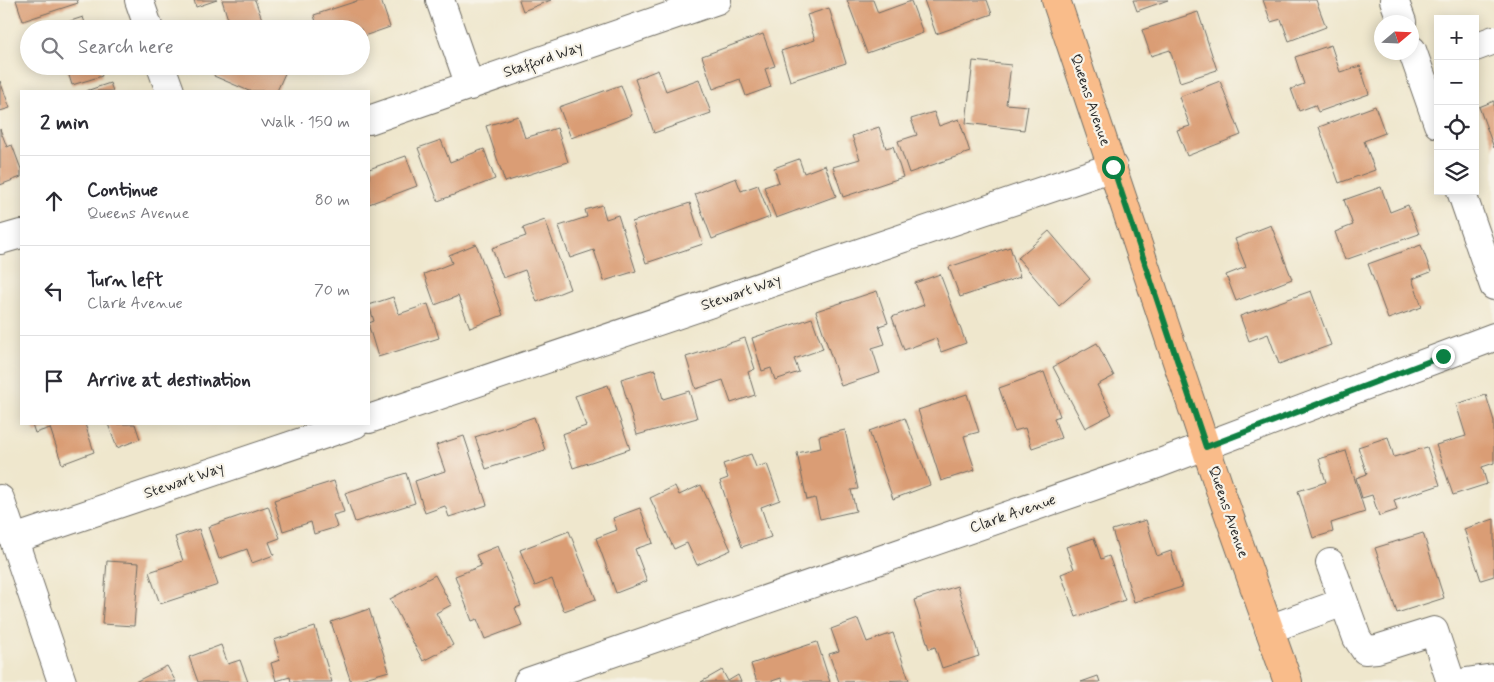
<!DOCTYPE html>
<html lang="en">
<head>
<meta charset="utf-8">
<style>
  :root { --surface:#fff; --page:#f7f7f7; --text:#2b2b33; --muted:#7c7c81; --line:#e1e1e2 }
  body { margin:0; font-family:Mynerve,sans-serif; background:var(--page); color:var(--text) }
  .controls { position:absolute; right:15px; top:15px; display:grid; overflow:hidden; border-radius:0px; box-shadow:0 2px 12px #0003 }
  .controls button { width:45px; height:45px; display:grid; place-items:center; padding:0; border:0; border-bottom:1px solid var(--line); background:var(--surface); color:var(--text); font:25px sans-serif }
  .compass { position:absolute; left:1374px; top:15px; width:45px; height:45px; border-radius:50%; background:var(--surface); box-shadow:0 2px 12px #0003; rotate:71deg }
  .stop { position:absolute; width:15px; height:15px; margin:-11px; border:4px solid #0b8043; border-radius:50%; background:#fff }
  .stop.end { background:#0b8043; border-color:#fff; box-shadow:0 1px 5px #0008 }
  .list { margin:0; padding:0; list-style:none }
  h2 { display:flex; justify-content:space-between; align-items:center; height:65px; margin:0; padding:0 20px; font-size:21px }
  h2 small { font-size:16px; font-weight:400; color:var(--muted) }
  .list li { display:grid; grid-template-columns:32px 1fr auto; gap:15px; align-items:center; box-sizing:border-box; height:90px; padding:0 20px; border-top:1px solid var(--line) }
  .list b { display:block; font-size:19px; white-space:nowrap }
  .list p { margin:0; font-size:16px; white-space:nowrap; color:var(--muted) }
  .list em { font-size:16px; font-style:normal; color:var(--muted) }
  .icon { flex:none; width:28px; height:28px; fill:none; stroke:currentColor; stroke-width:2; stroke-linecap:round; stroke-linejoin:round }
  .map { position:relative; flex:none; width:1494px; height:682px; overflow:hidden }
  .search { position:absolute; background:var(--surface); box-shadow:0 2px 12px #0003; left:20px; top:20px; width:350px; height:55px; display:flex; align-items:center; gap:12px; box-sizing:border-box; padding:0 18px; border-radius:28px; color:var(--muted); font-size:19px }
  .panel { position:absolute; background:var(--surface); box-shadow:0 2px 12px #0003; left:20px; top:90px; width:350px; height:335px; border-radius:0px }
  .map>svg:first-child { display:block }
  .building { fill:#da9d74 }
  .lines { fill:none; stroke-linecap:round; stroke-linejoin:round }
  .minor-casing { stroke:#706d64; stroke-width:30 }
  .major-casing { stroke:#706d64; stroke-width:30 }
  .minor { stroke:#fff; stroke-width:28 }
  .major { stroke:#f9bc8a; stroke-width:28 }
  .route { stroke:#0b8043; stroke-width:6 }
  .labels { text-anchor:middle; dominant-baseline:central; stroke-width:4.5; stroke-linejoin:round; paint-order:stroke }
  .street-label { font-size:15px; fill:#2b2b2b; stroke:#f7f3e8 }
</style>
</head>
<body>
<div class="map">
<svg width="1494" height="682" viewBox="0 0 1494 682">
  <rect width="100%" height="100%" fill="#f7f3e8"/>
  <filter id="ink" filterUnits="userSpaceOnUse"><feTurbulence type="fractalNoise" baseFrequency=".02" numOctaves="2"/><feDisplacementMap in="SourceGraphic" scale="10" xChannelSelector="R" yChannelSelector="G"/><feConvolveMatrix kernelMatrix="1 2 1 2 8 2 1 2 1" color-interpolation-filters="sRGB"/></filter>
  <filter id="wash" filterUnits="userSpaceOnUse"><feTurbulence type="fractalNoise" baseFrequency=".0096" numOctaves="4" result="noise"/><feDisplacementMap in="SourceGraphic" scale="20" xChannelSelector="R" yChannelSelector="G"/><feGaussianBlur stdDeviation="1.12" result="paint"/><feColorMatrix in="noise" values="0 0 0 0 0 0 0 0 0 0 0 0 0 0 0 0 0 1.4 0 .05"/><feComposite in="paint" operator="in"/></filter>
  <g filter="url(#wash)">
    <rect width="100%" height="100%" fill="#efe7cd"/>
    <g id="blocks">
      <path class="building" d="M16 0H77L78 3 23 21Z
        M194 0H217L196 7Z
        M222 0H255L263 22 242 29H231Z
        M360 0H381L390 27 361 37V29H318L314 15Z
        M519 0H551L523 11Z
        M847 0H873L878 13 911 1 923 33 867 53Z
        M924 0H987L992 14 936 34Z
        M1133 0H1168L1137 11Z
        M1263 0H1316L1326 27 1289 41 1281 19 1271 22Z
        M829 8 846 63 790 81 781 51 815 40 807 15Z
        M1198 12 1217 70 1180 82 1170 50 1151 56 1142 30Z
        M83 17 87 29H49V28Z
        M763 34 775 66 765 69 771 87 746 96 740 79 713 89 702 56Z
        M361 43 367 61 361 63Z
        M1331 45 1340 72 1360 66 1369 94 1318 112 1315 105 1299 111 1291 89 1304 84 1295 57Z
        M973 61 1011 65 1006 104 1028 106 1024 130 966 123Z
        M66 66H99L102 76 72 85Z
        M218 66H275L286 71 277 91H249L214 76Z
        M331 66H350V67L333 72Z
        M658 70 666 91 699 79 711 113 654 133 635 79Z
        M0 81 10 108 0 111Z
        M1220 81 1241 135 1187 156 1177 130 1190 126 1179 97Z
        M110 83 113 91H86Z
        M621 85 632 115 571 138 559 107Z
        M1494 101V148L1479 107Z
        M1375 106 1385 133 1364 141 1375 170 1339 183 1319 127Z
        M934 112 939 126 959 119 970 152 909 173 898 141 917 135 911 119Z
        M518 116 525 138 557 128 568 162 505 182 486 126Z
        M879 127 886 148 893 146 903 177 843 197 833 167 860 159 852 136Z
        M0 129 7 147 12 145 21 169V177L0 185Z
        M441 140 450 162 484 149 495 179 438 201 418 148Z
        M406 156 417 186 369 204V169Z
        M799 159 804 173 825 165 836 196 776 218 764 187 779 182 774 168Z
        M736 178 741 191 758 185 770 217 712 239 695 194Z
        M1381 187 1390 212 1408 205 1419 234 1345 260 1335 232 1353 225 1344 200Z
        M690 203 703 244 646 263 632 222Z
        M602 205 606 219 618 215 636 271 604 281 594 250 570 258 559 226 587 217 585 210Z
        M545 220 570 289 537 302 525 270 503 278 492 248 526 236 523 228Z
        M1271 225 1292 279 1236 301 1226 275 1246 267 1235 239Z
        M1049 231 1090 279 1059 306 1018 258Z
        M476 244 503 315 470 328 458 296 435 305 424 274 452 263 449 255Z
        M1421 245 1431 272 1412 279 1422 307 1388 319 1368 264Z
        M1010 247 1020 277 960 297 949 267Z
        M940 274 966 343 941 352 936 338 904 350 892 317 924 305 915 283Z
        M877 291 888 323 879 326 885 344 872 348 880 373 841 386 816 311Z
        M1311 291 1331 345 1279 364 1268 334 1249 341 1240 316Z
        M393 297 399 314 428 304 439 338 378 357 369 327V323L374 321 369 305Z
        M812 318 823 349 794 359 799 372 775 380 771 368 762 371 752 338Z
        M745 338 755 369 748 372 755 395 731 403 723 380 696 389 686 357Z
        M1097 343 1114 376 1097 385 1112 414 1085 428 1053 367Z
        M655 369 663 399 689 391 697 418 637 435 621 379Z
        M1044 372 1060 416 1054 418 1061 438 1032 448 1025 428 1014 431 999 388Z
        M608 385 630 449 573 468 562 434 586 426 575 396Z
        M967 394 979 432 964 436 975 470 941 481 918 410Z
        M1486 395 1494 421V463L1482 467 1487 484 1453 495 1436 445 1466 436 1456 404Z
        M534 417 545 450 486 469 475 437Z
        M905 418 930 485 893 499 869 431Z
        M32 424H85L94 452 62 464 50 428 35 433Z
        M108 424H135L140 439 117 448Z
        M845 430 858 489 851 490 856 511 820 519 815 498 807 500 797 453 821 448 819 436Z
        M464 436 487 505 449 517 445 506 425 513 415 481 445 471 436 445Z
        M1388 437 1394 457 1427 447 1440 485 1394 500 1397 510 1379 516 1372 495 1362 498 1356 478 1367 474 1358 447Z
        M1346 451 1365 512 1331 523 1333 532 1313 538 1298 491 1326 482 1319 459Z
        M751 454 756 467 767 464 780 500 761 507 771 537 742 547 720 481 728 478 723 464Z
        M406 473 415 503 355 522 345 493Z
        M334 481 344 512 333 515 337 527 314 534 311 522 283 531 274 500Z
        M701 485 731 550 697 565 687 543 674 549 650 498 675 486 679 495Z
        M268 506 280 538 269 542 274 555 252 563 247 549 219 559 208 527Z
        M640 508 653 543 635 549 647 581 616 593 596 538 617 530 613 518Z
        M1494 519V576L1481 580 1464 529Z
        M1146 520 1157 556 1171 551 1182 587 1134 602 1112 530Z
        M199 529 218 585 160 604 149 572 183 561 175 537Z
        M569 531 596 599 564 611 552 579 535 586 520 550Z
        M1423 533 1444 598 1397 613 1375 548Z
        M1094 538 1101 559 1109 556 1125 600 1076 617 1061 574 1074 569 1066 547Z
        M498 546 521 606 515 608 522 625 485 639 477 619 472 621 455 576 481 566 476 555Z
        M107 561 139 563 134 626 102 624Z
        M435 575 451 605 436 613 453 645 423 661 390 599Z
        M957 586 979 656 942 668 935 647 929 649 914 600Z
        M369 609 389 671 351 682 331 622Z
        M858 619 867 642 893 633 909 680 839 682 829 654 839 651 831 629Z
        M315 627 332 682H291L290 677 276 681 271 663 280 660 274 640Z
        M817 642 830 682H783L781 678 769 682H757L751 664Z
        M221 645 228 664 240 660 248 682H198L189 657Z
        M167 666 176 682H135Z
        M722 670 728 681 738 675 741 682H701Z
        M1098 676 1100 682H1081Z"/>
    </g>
  </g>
  <g filter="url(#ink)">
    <use href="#blocks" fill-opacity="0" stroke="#706d64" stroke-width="1"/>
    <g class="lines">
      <g class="minor-casing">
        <path id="minor" d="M139 0 149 29
          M440 0 470 86
          M1394 0 1402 22
          M1475 47 1494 40
          M1412 50 1438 124
          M161 66 170 91
          M369 120 717 0
          M1461 191 1494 286
          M0 240 21 234
          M369 419 1113 167
          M0 499 62 682
          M14 539 355 424
          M1330 563 1344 602
          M1269 629 1344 602 1357 638 1365 650 1377 649 1434 631 1451 682
          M528 682 1160 463 1494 337
          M1466 682 1494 678"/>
      </g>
      <g class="major-casing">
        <path id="major" d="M1056 0 1219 487 1288 682"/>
      </g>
      <use href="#minor" class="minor"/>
      <use href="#major" class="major"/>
    </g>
  </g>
  <g class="lines" filter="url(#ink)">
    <path class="route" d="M1113 167 1206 447 1443 356"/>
  </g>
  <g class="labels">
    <g class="street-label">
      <text transform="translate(543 60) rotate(-19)">Stafford Way</text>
      <text transform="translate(1090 100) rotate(71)">Queens Avenue</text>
      <text transform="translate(741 293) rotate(-19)">Stewart Way</text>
      <text transform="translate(184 481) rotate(-19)">Stewart Way</text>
      <text transform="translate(1228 512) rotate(71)">Queens Avenue</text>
      <text transform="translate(1013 514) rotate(-19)">Clark Avenue</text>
    </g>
  </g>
</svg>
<div class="controls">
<button>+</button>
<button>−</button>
<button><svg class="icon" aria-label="locate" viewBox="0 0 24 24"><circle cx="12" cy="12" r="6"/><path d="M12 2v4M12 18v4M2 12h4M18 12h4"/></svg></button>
<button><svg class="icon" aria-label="layers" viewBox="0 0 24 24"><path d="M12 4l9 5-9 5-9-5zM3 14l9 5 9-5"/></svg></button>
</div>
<svg class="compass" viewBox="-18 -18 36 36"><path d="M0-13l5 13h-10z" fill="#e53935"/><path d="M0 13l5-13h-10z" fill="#7c7c81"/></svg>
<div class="stop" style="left:1113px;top:167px"></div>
<div class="stop end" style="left:1443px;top:356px"></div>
<div class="search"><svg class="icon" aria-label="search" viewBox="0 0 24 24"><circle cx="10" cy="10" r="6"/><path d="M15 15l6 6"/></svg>Search here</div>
<section class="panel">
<h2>2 min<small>Walk · 150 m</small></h2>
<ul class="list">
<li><svg class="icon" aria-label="ahead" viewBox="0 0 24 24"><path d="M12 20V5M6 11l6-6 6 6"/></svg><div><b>Continue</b><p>Queens Avenue</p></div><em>80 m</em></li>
<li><svg class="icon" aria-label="left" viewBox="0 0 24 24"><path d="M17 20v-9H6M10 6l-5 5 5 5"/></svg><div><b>Turn left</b><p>Clark Avenue</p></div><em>70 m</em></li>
<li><svg class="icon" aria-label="arrive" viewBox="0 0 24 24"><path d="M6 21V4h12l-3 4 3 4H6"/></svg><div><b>Arrive at destination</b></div></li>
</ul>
</section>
</div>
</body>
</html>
